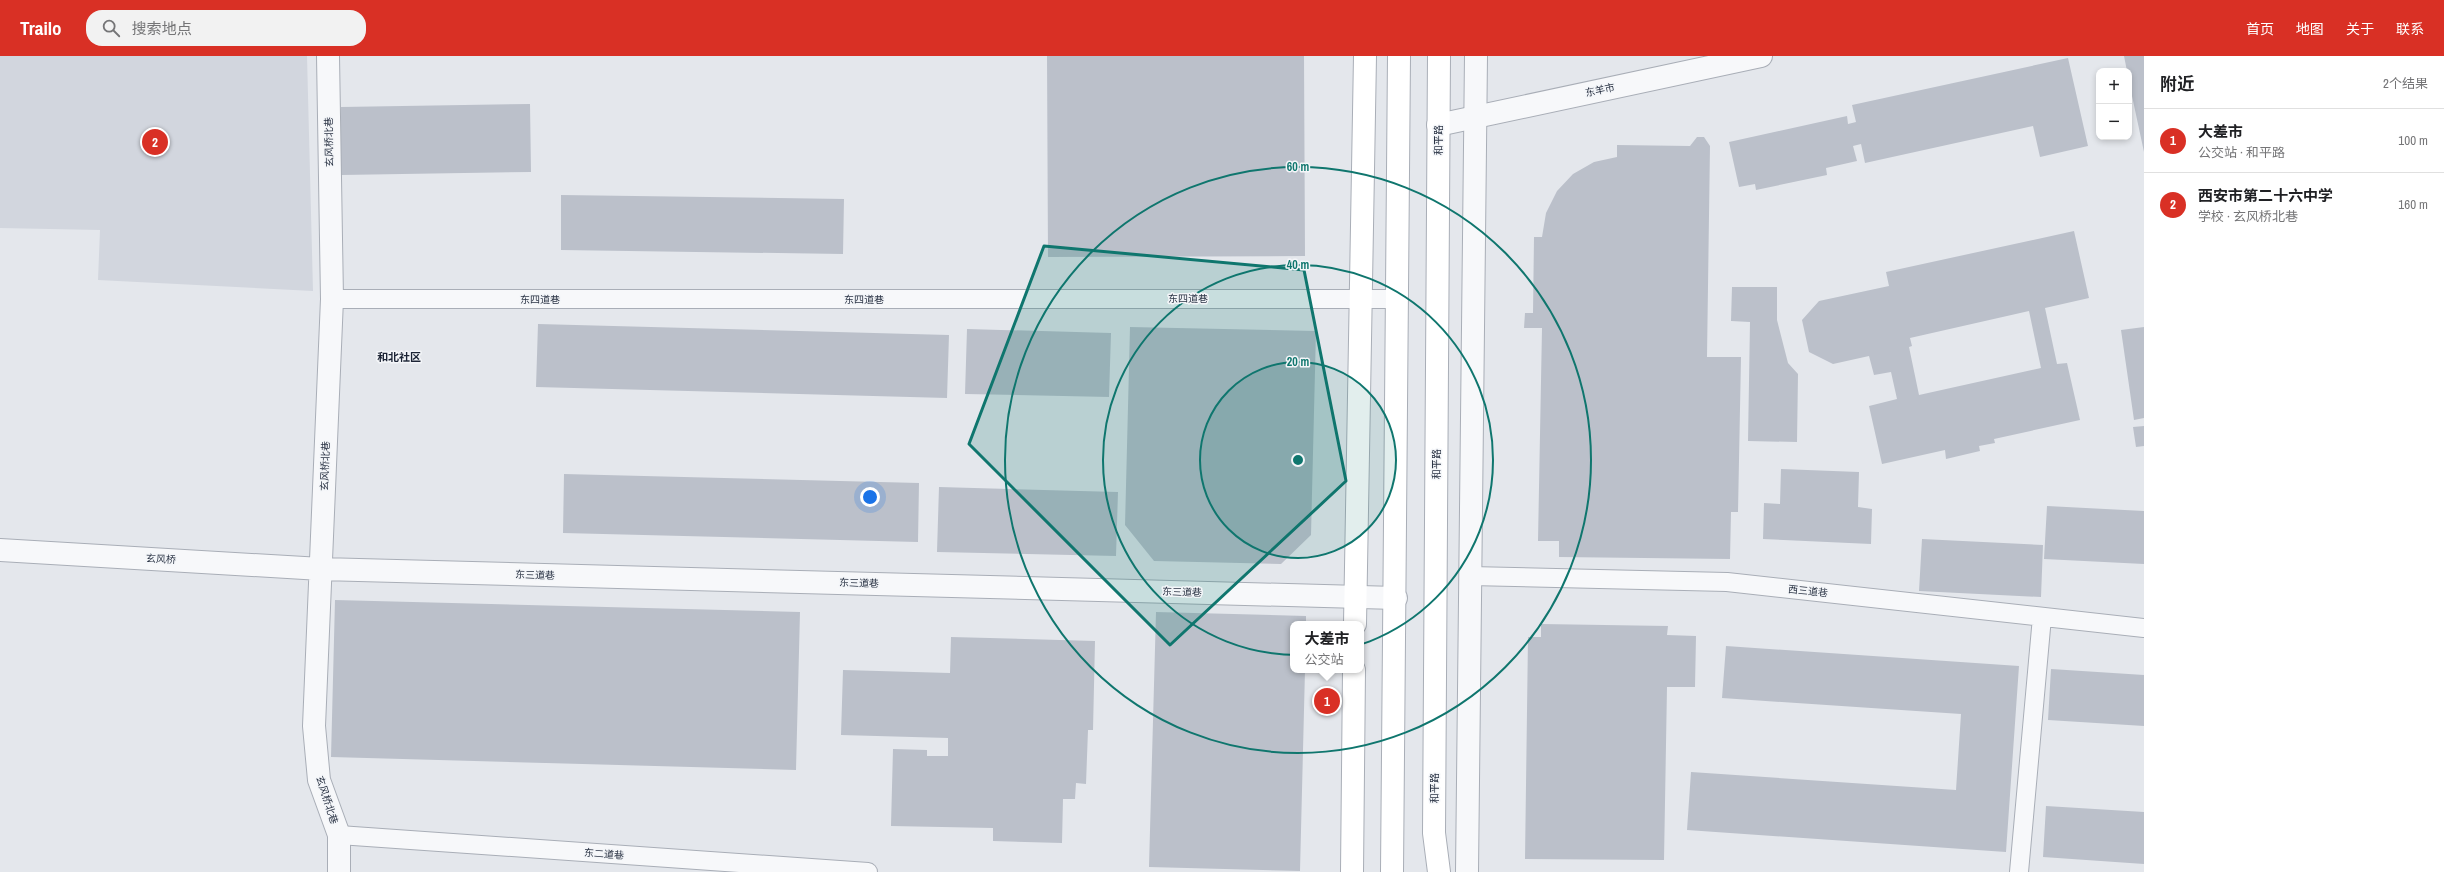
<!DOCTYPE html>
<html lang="zh">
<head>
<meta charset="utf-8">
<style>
  :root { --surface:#fff; --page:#f2f2f2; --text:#202124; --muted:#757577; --line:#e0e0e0; --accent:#d93025 }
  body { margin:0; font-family:"Archivo Narrow","Noto Sans SC",sans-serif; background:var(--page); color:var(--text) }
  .controls { position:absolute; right:12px; top:12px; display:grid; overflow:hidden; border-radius:8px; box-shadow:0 2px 6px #0003 }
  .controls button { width:36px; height:36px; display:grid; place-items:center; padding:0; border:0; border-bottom:1px solid var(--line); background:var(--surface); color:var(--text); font:20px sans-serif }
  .you { position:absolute; left:870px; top:441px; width:14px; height:14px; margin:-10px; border:3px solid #fff; border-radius:50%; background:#1a73e8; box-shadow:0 0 0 6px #1a73e833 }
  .badge { display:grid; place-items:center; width:26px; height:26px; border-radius:50%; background:var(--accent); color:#fff; font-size:13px; font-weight:700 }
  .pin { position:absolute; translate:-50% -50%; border:2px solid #fff; box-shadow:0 1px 4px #0006 }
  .popup { position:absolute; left:1290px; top:565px; width:74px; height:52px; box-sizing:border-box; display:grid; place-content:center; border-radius:8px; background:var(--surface); filter:drop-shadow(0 1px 3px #0005); font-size:13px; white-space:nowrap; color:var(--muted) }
  .popup b { font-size:15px; color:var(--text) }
  .popup::after { content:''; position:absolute; left:50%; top:100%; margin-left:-8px; border:8px solid transparent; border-top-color:var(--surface) }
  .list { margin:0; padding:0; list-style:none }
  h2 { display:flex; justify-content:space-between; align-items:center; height:52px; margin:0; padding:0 16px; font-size:17px }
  h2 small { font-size:13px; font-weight:400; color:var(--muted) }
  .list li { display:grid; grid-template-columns:26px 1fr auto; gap:12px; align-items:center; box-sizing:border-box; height:64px; padding:0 16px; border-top:1px solid var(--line) }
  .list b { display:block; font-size:15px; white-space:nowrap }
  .list p { margin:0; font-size:13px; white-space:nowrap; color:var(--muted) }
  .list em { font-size:13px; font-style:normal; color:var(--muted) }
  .icon { flex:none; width:22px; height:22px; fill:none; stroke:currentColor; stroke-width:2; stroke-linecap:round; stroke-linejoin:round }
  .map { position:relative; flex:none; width:2144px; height:816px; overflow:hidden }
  header { display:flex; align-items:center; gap:24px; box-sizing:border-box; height:56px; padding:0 20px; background:var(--accent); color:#fff }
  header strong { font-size:19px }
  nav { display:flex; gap:22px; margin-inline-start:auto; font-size:14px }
  .search { width:280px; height:36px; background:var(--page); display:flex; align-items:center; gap:10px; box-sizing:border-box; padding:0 14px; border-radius:16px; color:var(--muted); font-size:15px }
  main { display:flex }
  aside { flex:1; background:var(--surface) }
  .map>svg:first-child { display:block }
  .built { fill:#d2d6de }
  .building { fill:#bbc0ca; fill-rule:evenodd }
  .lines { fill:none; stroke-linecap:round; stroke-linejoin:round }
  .service-casing { stroke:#a9aeb7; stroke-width:20 }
  .minor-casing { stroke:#a9aeb7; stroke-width:24 }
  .tertiary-casing { stroke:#a9aeb7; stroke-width:24 }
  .secondary-casing { stroke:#a9aeb7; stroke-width:24 }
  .service { stroke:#f7f8fa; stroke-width:18 }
  .minor { stroke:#f7f8fa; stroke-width:22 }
  .tertiary { stroke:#f7f8fa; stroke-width:22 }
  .secondary { stroke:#fff; stroke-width:22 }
  .marked { fill:#0f766e; fill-opacity:0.2; stroke:#0f766e; stroke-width:3; stroke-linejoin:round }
  .ring { fill:none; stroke:#0f766e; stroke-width:2 }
  .labels { text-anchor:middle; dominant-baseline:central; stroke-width:3; stroke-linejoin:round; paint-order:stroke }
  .street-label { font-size:10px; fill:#2b3445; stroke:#f4f6f9 }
  .neighbourhood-label { font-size:11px; font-weight:bold; fill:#1d2536; stroke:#f4f6f9 }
  .centre { fill:#0f766e; stroke:#f4f6f9; stroke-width:2 }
  .ring-label { font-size:12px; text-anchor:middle; font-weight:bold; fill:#0f766e; stroke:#f4f6f9; stroke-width:3; stroke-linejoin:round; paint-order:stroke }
</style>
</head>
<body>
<header>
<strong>Trailo</strong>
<div class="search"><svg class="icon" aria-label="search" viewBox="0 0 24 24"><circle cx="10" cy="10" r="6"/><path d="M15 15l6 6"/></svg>搜索地点</div>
<nav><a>首页</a><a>地图</a><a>关于</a><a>联系</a></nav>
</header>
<main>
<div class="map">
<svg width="2144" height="816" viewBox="0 0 2144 816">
  <rect width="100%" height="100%" fill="#e4e7ec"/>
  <path class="built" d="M0 0H307L313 235 98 224 100 174 0 172Z"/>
  <path class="building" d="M1047 0H1304L1305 200 1048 201Z
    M2124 0H2144V96L2129 26V15H2127Z
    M2068 2 2088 90 2040 101 2033 70 1865 107 1861 88 1853 90 1857 105 1826 112 1827 119 1756 134 1755 128 1739 131 1729 86 1847 60 1848 68 1856 66 1852 49Z
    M530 48 531 116 341 119V51Z
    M1697 81H1704L1710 90 1707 301H1741L1738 456H1731L1730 503 1559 501V485H1538L1542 272H1524L1525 257H1533L1534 181H1542L1546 157 1557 135 1573 118 1594 106 1617 101V89L1690 90Z
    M561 139 844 143 843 198 561 194Z
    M2074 175 2089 242 2045 252 2057 308 2067 307 2080 364 1994 383 1995 387 1979 390 1980 395 1946 403 1945 394 1882 408 1869 350 1897 343 1891 316 1874 319 1869 300 1833 308 1809 296 1802 264 1819 245 1889 230 1886 216ZM2029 255 2041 312 1919 339 1909 291 1912 290 1910 282Z
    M1732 231H1777V264L1788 307 1798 318 1797 386 1748 385 1750 266 1731 265Z
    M538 268 949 279 947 342 536 331Z
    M1130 271 1316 275 1311 479 1281 508 1154 505 1125 469Z
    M2144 271V362L2134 364 2121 274Z
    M967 273 1111 277 1109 341 965 338Z
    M2144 370V390L2136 391 2133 371Z
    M1781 413 1859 416 1858 451 1872 453 1871 488 1763 483 1764 447 1780 448Z
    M564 418 919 427 918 486 563 477Z
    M939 431 1118 436 1116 500 937 496Z
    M2047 450 2144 455V508L2044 503Z
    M1922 483 2043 489 2041 541 1919 535Z
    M335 544 800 556 796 714 331 701Z
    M1156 556 1306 560V568H1293V614H1305L1300 815 1149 811Z
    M1541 568 1668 570 1667 579 1696 580 1695 631H1667L1664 804 1525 803 1528 581H1541Z
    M951 581 1095 585 1093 674H1088L1086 728 1076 727 1075 743H1063L1062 787 993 785V772L891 770 893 693 927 694V700H948V682L841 679 843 614 950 617Z
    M1726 590 2019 610 2006 796 1687 774 1691 716 1956 734 1961 658 1722 642Z
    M2051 613 2144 619V670L2048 664Z
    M2046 750 2144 756V808L2043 801Z"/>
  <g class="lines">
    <g class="service-casing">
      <path id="service" d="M332 243H1396
        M1470 520 1727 526 2144 572
        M339 779 868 816
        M2019 816 2042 561"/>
    </g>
    <g class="minor-casing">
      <path id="minor" d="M328 0 332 243 314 670 319 724 339 779V816
        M0 494 321 513 1396 542
        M1467 816 1476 0"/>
    </g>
    <g class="tertiary-casing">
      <path id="tertiary" d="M1438 69 1761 0"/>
    </g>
    <g class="secondary-casing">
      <path id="secondary" d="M1355 568 1365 0
        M1352 816 1354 614
        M1392 816 1399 0
        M1439 816 1434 777 1439 0"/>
    </g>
    <use href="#service" class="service"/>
    <use href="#minor" class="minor"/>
    <use href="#tertiary" class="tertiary"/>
    <use href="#secondary" class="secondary"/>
  </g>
  <path class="marked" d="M1044 190 1304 214 1346 425 1170 589 969 388Z"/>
  <circle cx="1298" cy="404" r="98" fill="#0f766e" fill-opacity=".12"/>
  <g class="ring">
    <circle cx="1298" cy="404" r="98"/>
    <circle cx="1298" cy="404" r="195"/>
    <circle cx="1298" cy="404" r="293"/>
  </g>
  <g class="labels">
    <g class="street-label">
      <text transform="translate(1600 34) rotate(-12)">东羊市</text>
      <text transform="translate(1438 84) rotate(-90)">和平路</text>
      <text transform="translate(329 86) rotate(-91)">玄风桥北巷</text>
      <text x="1188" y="242">东四道巷</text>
      <text x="540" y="243">东四道巷</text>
      <text x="864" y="243">东四道巷</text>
      <text transform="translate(1436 408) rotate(-90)">和平路</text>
      <text transform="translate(325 410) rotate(-88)">玄风桥北巷</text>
      <text transform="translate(161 503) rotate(3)">玄风桥</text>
      <text transform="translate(535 519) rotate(2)">东三道巷</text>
      <text transform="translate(859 527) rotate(2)">东三道巷</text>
      <text transform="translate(1808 535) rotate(6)">西三道巷</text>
      <text transform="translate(1182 536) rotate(2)">东三道巷</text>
      <text transform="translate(1434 732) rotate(-90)">和平路</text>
      <text transform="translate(327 744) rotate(72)">玄风桥北巷</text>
      <text transform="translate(604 798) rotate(4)">东二道巷</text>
    </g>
    <g class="neighbourhood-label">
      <text x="399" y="301">和北社区</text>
    </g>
  </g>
  <circle cx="1298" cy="404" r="6" class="centre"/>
  <g class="ring-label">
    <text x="1298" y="115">60 m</text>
    <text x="1298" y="213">40 m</text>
    <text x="1298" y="310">20 m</text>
  </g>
</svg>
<div class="controls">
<button>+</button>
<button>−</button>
</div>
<div class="you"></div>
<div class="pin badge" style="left:1327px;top:645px">1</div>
<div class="popup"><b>大差市</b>公交站</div>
<div class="pin badge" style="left:155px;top:86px">2</div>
</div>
<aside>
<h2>附近<small>2个结果</small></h2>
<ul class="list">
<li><span class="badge">1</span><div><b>大差市</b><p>公交站 · 和平路</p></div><em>100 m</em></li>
<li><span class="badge">2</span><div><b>西安市第二十六中学</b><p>学校 · 玄风桥北巷</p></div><em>160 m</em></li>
</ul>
</aside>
</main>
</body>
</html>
